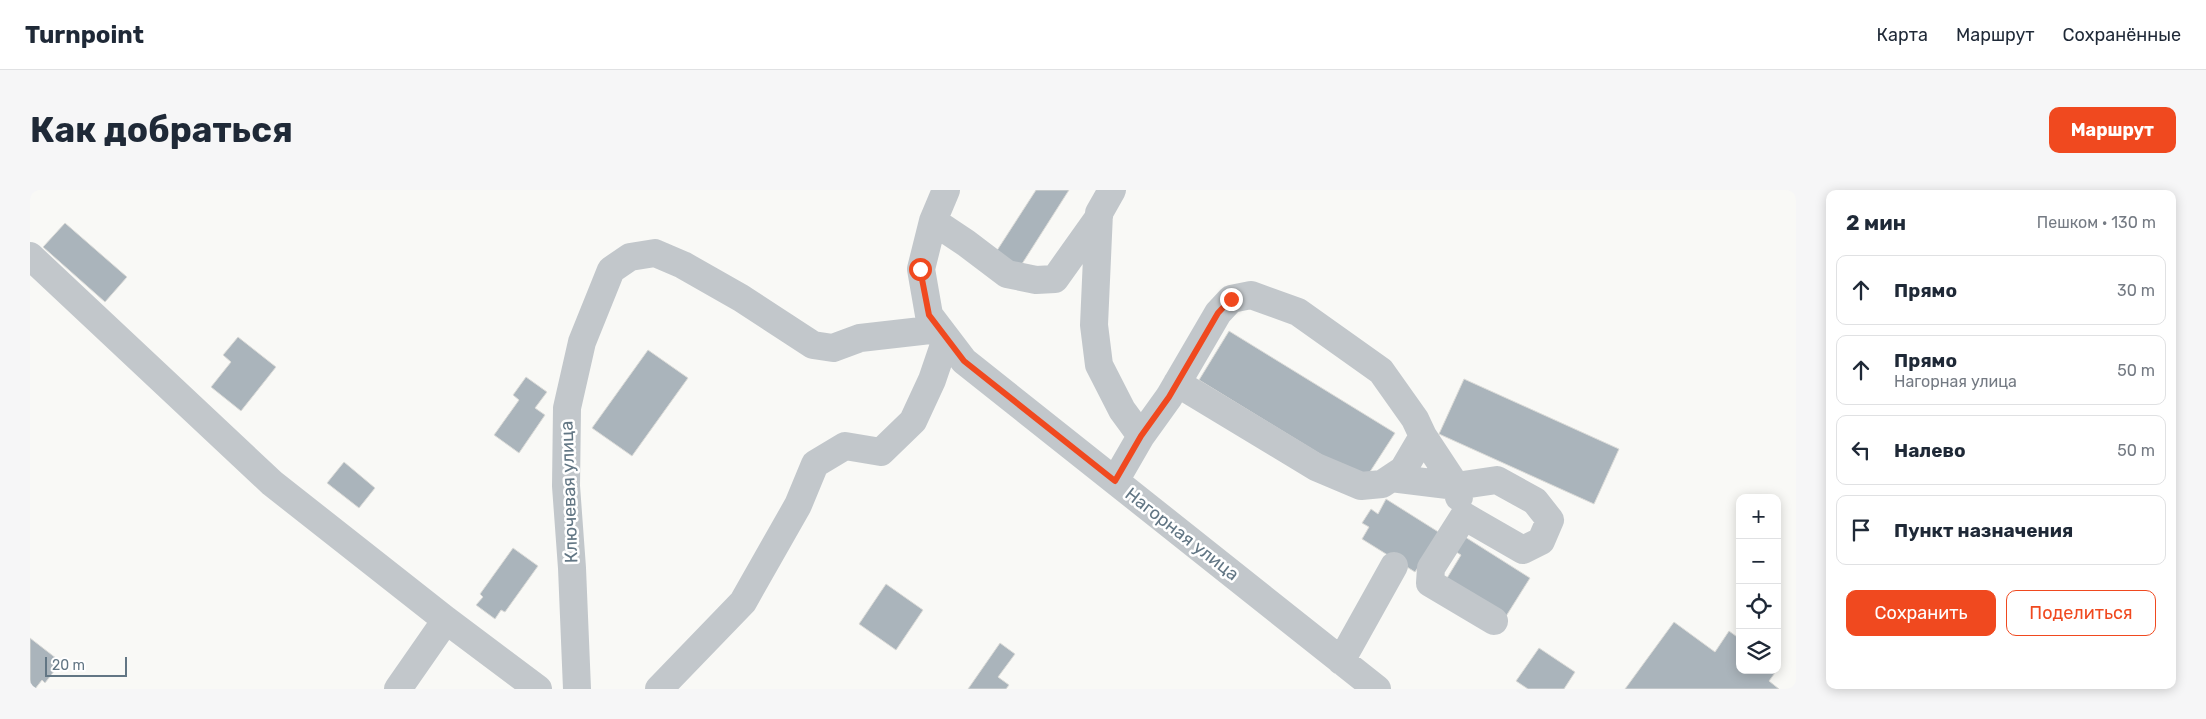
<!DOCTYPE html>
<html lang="ru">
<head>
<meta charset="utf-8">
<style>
  :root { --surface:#fff; --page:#f6f6f7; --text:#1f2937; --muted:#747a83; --line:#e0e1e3; --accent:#f0491f }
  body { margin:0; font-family:Rubik,sans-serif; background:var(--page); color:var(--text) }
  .controls { position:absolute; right:15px; bottom:15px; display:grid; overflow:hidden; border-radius:10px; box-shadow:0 2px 12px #0003 }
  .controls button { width:45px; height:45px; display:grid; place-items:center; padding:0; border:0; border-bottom:1px solid var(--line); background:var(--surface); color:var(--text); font:25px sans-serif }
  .scale { position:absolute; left:15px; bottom:12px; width:82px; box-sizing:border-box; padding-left:5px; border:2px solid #627684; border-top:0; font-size:14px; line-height:18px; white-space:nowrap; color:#627684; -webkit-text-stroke:4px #fff; paint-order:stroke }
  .stop { position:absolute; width:15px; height:15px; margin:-11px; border:4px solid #f0491f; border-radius:50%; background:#fff }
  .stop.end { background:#f0491f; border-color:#fff; box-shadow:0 1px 5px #0008 }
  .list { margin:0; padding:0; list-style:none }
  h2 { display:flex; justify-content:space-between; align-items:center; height:65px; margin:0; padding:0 20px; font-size:21px }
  h2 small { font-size:16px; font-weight:400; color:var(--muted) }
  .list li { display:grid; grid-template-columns:32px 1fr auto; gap:15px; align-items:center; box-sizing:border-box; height:70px; margin:0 10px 10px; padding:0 10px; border:1px solid var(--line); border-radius:10px }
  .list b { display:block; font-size:19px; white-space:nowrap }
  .list p { margin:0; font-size:16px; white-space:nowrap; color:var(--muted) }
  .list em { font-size:16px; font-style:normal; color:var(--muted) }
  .actions { display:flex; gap:10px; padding:15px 20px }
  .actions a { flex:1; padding:11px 0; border:1px solid var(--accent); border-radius:10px; text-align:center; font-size:18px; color:var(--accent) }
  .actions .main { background:var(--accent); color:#fff }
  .icon { flex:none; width:28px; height:28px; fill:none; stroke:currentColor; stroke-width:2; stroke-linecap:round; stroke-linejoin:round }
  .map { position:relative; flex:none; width:1766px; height:499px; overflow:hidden; border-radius:10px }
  header { display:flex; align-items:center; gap:30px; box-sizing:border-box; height:70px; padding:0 25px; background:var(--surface); border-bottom:1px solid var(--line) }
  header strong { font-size:24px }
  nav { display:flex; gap:28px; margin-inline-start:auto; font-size:18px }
  .intro { display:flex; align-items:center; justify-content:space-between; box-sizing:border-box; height:120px; padding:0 30px }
  h1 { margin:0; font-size:35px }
  .button { padding:12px 22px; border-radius:10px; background:var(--accent); color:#fff; font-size:18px; font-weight:700 }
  main { display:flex; gap:30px; padding:0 30px }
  aside { flex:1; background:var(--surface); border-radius:10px; box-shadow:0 2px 12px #0003 }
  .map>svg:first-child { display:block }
  .building { fill:#aab4bb; stroke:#dbdbd8 }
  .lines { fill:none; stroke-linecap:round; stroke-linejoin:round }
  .minor { stroke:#c2c7cb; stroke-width:28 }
  .route { stroke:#f0491f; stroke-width:6 }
  .labels { text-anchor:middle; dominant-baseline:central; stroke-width:5; stroke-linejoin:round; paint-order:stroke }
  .street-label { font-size:18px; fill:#627684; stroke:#fff }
</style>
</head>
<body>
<header>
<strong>Turnpoint</strong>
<nav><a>Карта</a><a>Маршрут</a><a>Сохранённые</a></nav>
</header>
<div class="intro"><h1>Как добраться</h1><a class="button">Маршрут</a></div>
<main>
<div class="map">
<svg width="1766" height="499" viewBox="0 0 1766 499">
  <rect width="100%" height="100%" fill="#f9f9f6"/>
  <path class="building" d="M1006 0H1039L990 77 966 62Z
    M35 33 97 87 75 112 13 57Z
    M1199 141 1365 243 1334 291 1169 190Z
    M208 147 246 177 211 221 181 197 201 172 193 165Z
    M618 160 658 188 602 266 562 238Z
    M496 187 517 202 505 218 515 225 489 263 464 245 489 210 483 205Z
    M1434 189 1589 259 1564 314 1409 244Z
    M314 272 345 298 329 318 297 293Z
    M1356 309 1410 343 1385 382 1332 349 1339 337 1332 333 1341 319 1348 324Z
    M1432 345 1500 388 1473 431 1414 393 1431 365 1423 360Z
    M483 358 508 376 475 422 471 420 465 429 446 415 453 407 450 404Z
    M856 394 893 420 866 460 829 434Z
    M1644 432 1685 462 1699 441 1710 449V480H1747L1739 491 1749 499H1595Z
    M0 448 31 472 15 493 12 490 5 499H0Z
    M970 453 985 464 968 487 979 495 976 499H938Z
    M1509 458 1545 482 1534 499H1498L1486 491Z"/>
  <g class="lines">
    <path class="minor" d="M916 0 903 31 891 79 899 125 934 171 1347 499
      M1082 0 1069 23 1064 135 1069 175 1092 220 1111 246
      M903 31 936 53 977 84 1006 90 1025 89 1069 27
      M0 66 242 293 416 430 508 499
      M1393 246 1426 296 1429 307
      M1361 288 1426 296 1467 290 1505 311 1520 330 1511 351 1493 360 1434 326 1401 378 1400 393 1464 431
      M1085 291 1111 246 1139 207 1188 123 1201 109 1221 105 1268 122 1351 181 1385 229 1393 246 1373 280 1352 294 1331 296 1286 277 1147 193
      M1311 471 1364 376
      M368 499 416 430
      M547 499 542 378 536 296 537 218 552 152 581 80 600 67 625 63 653 75 711 108 783 155 803 158 830 148 909 139
      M629 499 713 412 768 315 785 274 815 256 851 262 883 231 902 190 916 149"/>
  </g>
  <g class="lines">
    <path class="route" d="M890 79 899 125 934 171 1085 291 1111 246 1139 207 1188 123 1201 109"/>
  </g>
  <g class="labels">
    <g class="street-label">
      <text transform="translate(539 302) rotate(-92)">Ключевая улица</text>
      <text transform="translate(1152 344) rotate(38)">Нагорная улица</text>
    </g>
  </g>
</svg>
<div class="controls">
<button>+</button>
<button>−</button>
<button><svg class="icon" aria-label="locate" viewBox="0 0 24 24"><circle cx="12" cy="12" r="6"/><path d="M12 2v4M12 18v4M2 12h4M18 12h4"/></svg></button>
<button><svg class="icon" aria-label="layers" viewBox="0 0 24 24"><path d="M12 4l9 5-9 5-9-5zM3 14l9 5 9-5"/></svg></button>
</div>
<div class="scale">20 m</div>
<div class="stop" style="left:890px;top:79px"></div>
<div class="stop end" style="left:1201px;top:109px"></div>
</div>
<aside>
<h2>2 мин<small>Пешком · 130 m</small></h2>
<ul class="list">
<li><svg class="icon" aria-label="ahead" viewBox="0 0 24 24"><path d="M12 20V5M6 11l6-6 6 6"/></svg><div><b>Прямо</b></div><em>30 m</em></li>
<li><svg class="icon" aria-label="ahead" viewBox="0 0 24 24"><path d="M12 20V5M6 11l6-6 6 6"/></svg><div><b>Прямо</b><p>Нагорная улица</p></div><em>50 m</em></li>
<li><svg class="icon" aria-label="left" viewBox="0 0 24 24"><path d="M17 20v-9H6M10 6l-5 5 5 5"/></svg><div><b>Налево</b></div><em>50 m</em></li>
<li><svg class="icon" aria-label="arrive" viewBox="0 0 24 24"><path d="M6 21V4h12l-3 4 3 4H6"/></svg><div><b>Пункт назначения</b></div></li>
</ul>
<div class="actions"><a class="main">Сохранить</a><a>Поделиться</a></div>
</aside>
</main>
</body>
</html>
